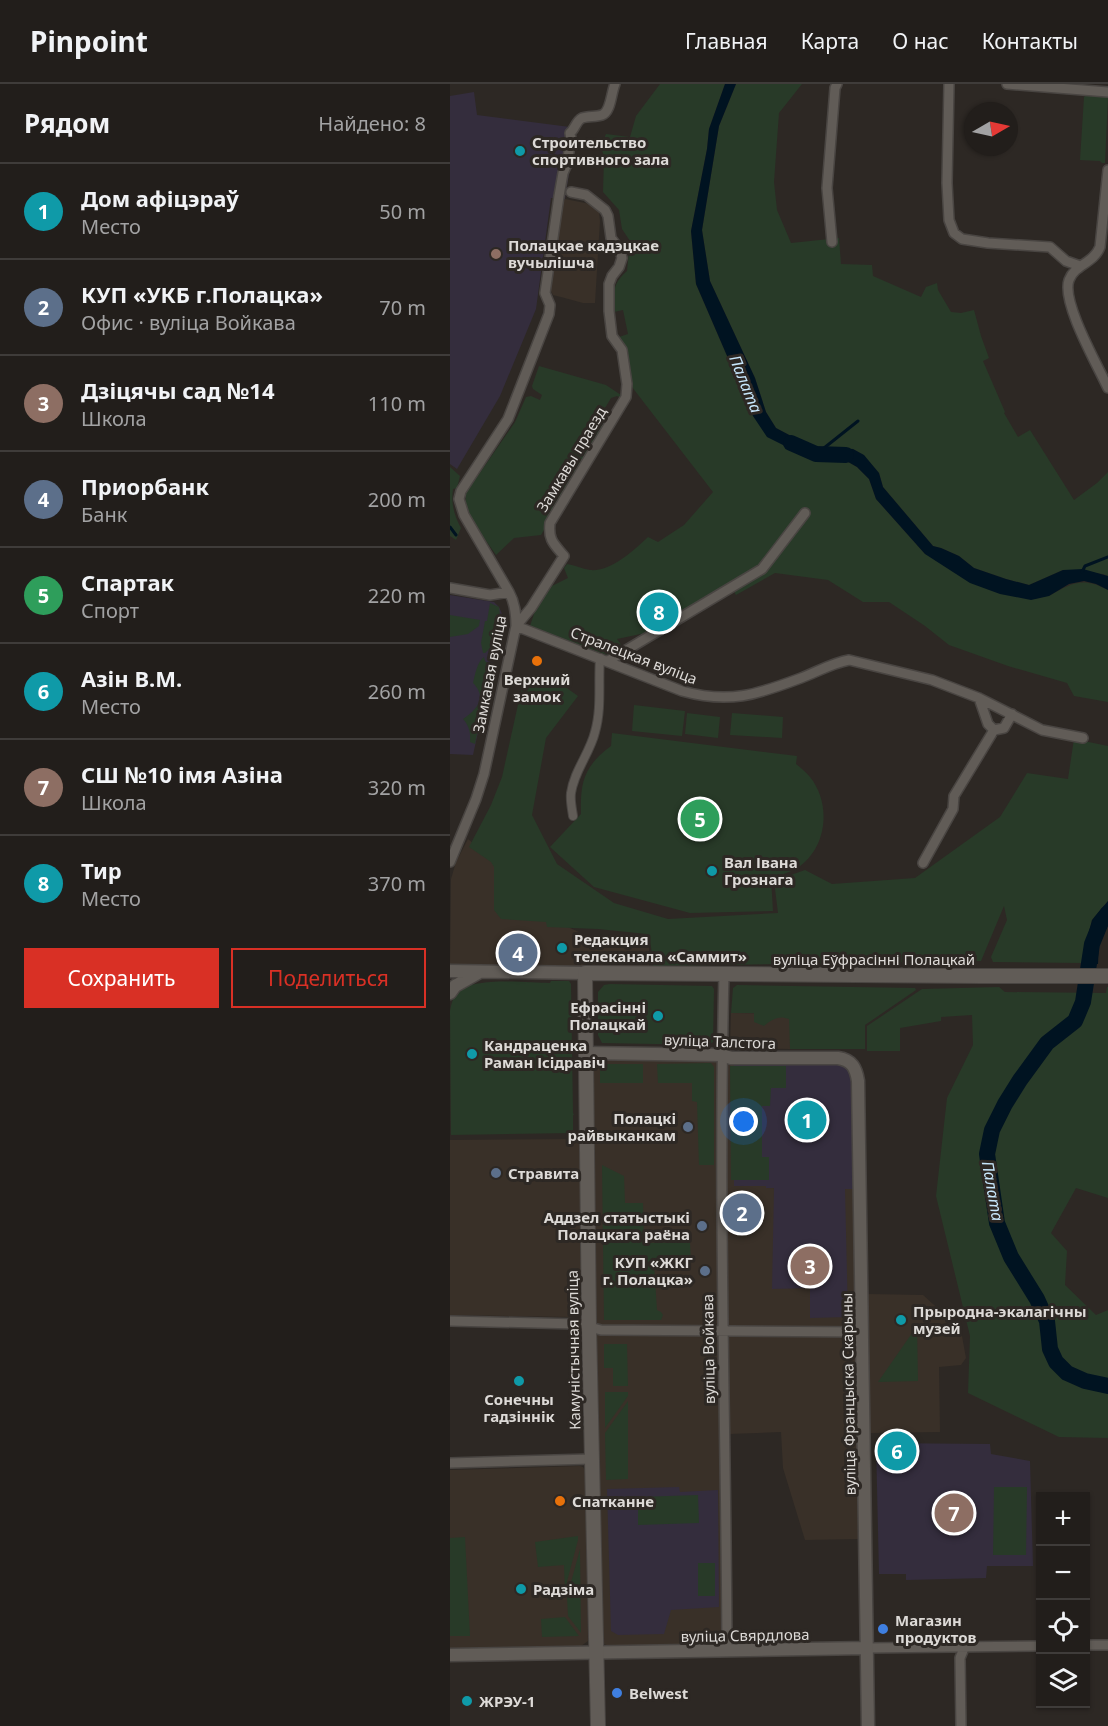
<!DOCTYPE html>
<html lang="ru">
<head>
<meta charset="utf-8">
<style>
  :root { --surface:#221e1b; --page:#2a2724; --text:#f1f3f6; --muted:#a2a2a3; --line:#3f3c3a; --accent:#d93025 }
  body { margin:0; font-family:"Noto Sans",sans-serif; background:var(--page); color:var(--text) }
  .controls { position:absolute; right:18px; bottom:18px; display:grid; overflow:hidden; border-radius:0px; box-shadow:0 2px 4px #0004 }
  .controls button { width:54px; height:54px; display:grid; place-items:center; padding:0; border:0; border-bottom:2px solid var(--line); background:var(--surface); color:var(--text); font:30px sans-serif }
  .compass { position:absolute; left:514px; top:18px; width:54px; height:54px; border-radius:50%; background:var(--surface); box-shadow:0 2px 4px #0004; rotate:81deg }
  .you { position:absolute; left:294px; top:1038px; width:21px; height:21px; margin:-15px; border:4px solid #fff; border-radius:50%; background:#1a73e8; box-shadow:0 0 0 9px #1a73e833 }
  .badge { display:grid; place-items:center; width:39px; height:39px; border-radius:50%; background:var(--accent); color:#fff; font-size:20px; font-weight:700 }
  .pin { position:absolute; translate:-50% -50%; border:3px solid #fff; box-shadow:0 2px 6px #0006 }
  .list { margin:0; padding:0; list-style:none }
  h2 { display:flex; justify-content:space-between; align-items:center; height:78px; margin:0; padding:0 24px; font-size:26px }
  h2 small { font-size:20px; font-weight:400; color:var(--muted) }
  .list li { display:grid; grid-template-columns:39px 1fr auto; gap:18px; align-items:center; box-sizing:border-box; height:96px; padding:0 24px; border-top:2px solid var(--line) }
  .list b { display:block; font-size:22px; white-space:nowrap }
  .list p { margin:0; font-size:20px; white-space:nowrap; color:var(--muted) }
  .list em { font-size:20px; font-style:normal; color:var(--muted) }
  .actions { display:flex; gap:12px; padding:18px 24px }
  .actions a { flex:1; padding:14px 0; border:2px solid var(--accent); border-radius:0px; text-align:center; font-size:21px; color:var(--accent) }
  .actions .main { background:var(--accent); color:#fff }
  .icon { flex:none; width:33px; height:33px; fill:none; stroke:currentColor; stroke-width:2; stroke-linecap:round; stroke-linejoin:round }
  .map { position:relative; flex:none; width:658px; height:1642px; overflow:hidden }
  header { display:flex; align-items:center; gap:36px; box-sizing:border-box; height:84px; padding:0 30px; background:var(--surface); border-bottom:2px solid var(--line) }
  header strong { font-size:28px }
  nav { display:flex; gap:33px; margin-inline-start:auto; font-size:21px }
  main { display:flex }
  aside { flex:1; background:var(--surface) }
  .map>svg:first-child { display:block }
  .built { fill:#393028 }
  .education { fill:#342d3d }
  .green { fill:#283a28 }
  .water { fill:#001321 }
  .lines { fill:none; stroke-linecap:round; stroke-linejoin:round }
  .stream { stroke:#001321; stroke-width:3 }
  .river { stroke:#001321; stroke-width:16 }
  .pedestrian-casing { stroke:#494542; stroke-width:10 }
  .minor-casing { stroke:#494542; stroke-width:12 }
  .tertiary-casing { stroke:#494542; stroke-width:15 }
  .secondary-casing { stroke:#494542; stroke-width:16 }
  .pedestrian { stroke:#615c57; stroke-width:8 }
  .minor { stroke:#615c57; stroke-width:9 }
  .tertiary { stroke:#615c57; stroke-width:12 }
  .secondary { stroke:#615c57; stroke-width:14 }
  .culture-dot { fill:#0f9aa8; stroke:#2d2824; stroke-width:2 }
  .education-dot { fill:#8d6e63; stroke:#2d2824; stroke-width:2 }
  .food-dot { fill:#e8710a; stroke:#2d2824; stroke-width:2 }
  .service-dot { fill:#5c6f8a; stroke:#2d2824; stroke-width:2 }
  .shop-dot { fill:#3f7fe0; stroke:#2d2824; stroke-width:2 }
  .labels { text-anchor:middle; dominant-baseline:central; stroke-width:6; stroke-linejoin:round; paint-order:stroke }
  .poi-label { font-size:15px; font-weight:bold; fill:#dddad7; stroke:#2d2824; text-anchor:start }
  .street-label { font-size:15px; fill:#dddad7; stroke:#2d2824 }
  .water-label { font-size:16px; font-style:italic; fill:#c7e7fc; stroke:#2d2824 }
</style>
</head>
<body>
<header>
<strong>Pinpoint</strong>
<nav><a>Главная</a><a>Карта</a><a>О нас</a><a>Контакты</a></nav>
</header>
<main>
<aside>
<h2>Рядом<small>Найдено: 8</small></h2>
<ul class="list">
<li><span class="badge" style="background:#0f9aa8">1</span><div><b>Дом афіцэраў</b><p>Место</p></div><em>50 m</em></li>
<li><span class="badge" style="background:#5c6f8a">2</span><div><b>КУП «УКБ г.Полацка»</b><p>Офис · вуліца Войкава</p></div><em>70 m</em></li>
<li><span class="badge" style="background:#8d6e63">3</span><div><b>Дзіцячы сад №14</b><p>Школа</p></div><em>110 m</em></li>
<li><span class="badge" style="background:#5c6f8a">4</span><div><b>Приорбанк</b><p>Банк</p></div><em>200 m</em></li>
<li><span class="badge" style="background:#2e9e5b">5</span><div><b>Спартак</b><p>Спорт</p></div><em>220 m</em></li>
<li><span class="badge" style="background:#0f9aa8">6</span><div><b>Азін В.М.</b><p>Место</p></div><em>260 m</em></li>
<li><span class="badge" style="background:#8d6e63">7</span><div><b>СШ №10 імя Азіна</b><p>Школа</p></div><em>320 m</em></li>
<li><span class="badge" style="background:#0f9aa8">8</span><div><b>Тир</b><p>Место</p></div><em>370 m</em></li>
</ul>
<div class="actions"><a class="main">Сохранить</a><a>Поделиться</a></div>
</aside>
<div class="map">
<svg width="658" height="1642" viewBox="0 0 658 1642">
  <rect width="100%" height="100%" fill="#2d2824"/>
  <path class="built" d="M115 115 140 120 149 128 150 137 145 219H133L111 213 103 211 100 205 112 122Z
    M18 755 47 779 98 834 142 854 199 858V884L0 880 1 795 6 778Z
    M281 929 341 930 340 965 280 964Z
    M146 975 265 977 268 980H284V1102H316L317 1104 404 1105 408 1455 355 1456 333 1384 331 1348 279 1350 280 1561 159 1562 154 1560 151 1555 142 981V979Z
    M130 1055 132 1225 129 1231 123 1233 0 1231V1056Z
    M417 1210 473 1211 494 1230 510 1241 516 1274 511 1281 489 1283 490 1348 420 1349Z
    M130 1382 133 1383 136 1387 138 1557 131 1562 0 1564V1386Z"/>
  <path class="education" d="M24 8 27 31 120 43 125 51 115 115 101 114 86 225 50 312 7 385 0 380V12Z
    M0 511 44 518 49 523 52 530V539L23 671 0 670Z
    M284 980 392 981 398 985 402 995 404 1105H395L398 1233 360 1234V1204L322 1205 324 1104H316V1102H284Z
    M426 1359 540 1360 541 1370 580 1377 583 1482H537L536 1494 456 1496V1490H429Z
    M229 1403 230 1408 268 1406 269 1523 221 1526 214 1550 168 1551 161 1547 157 1405Z"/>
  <path class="green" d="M210 0H275L259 45 257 65 241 147 246 200 303 332 335 362 393 375 407 383 419 395 426 415 475 470 599 512C623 498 633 493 658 506V618L624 612 617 599 558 582 499 561 475 542 439 518H413L378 496 325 489 286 511 280 500 200 548 167 555 172 562 157 571 80 542 86 524 102 502 118 494 114 484 117 480C125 481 132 485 140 486 161 488 184 466 198 453L208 458 234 441 263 408 182 303 175 264 169 253 178 250 173 226 164 228C163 209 162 200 177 187L180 157 172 145 169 126 153 108 154 74 151 61 156 50 180 53 186 32Z
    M286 0H352L329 29 324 98 327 126 341 159 389 154 391 180 422 181 423 192 471 213 476 203 487 199 488 206 501 228 511 229 524 226 531 252 539 274 533 277 555 328 554 329 568 353 580 346 624 416 647 399 658 388V492L653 490 613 486 579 501 556 495 524 484 509 472 491 464 483 462 433 403 429 389 413 371 403 365 360 362 326 344 316 328 305 294 260 197 252 146 269 42Z
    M637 10 656 11 658 13 655 79H652L650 77 630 76 634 13Z
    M89 282 156 301 171 311 169 313 167 312 161 314 149 334 157 339 91 451 64 454 46 471C35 454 12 429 16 409L65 338 76 313 81 312 90 316 92 311 83 305 82 302Z
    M0 383 10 392 7 404 3 405C1 420 4 431 11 444L6 456 0 452Z
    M40 519 49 523 51 538 46 563H41L35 569H33L31 559 35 537H37Z
    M0 531 30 536 29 542 18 550 0 553Z
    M34 573 35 577 41 582 25 660 20 658C21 650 19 641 13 635 26 626 38 614 23 599 25 591 27 578 34 573Z
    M100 592 128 612 96 654 82 731 107 780 164 819 218 835 328 829 324 797 355 786 382 800 465 794 550 733 577 689 618 695 624 655 658 662V817L642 836 635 863 633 879 543 878 541 873 557 836 554 822 531 877 203 882 201 863 197 850 148 845 97 843 96 838 51 835 44 826V783L41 778 19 763 41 721 52 693 73 598Z
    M184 621 235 627 232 652 182 647Z
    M237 629 270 633 268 654 235 650Z
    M282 629 333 633 332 654 280 651Z
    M162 649 347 672 346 680C351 684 356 688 360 693 382 720 377 765 347 784 339 789 330 791 321 794L323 827 240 829 144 803 100 763 131 730C130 698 134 682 161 662Z
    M101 897H119L121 900 123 1029 124 1031H123V1049L1 1051 0 927C1 921 3 913 7 909 21 892 78 899 100 899Z
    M160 900 262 902 264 905 263 958 258 961 152 959 148 951V908L154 901Z
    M287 901 465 904 466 906 415 941V965H340L339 935C329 931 322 935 314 942L304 938V929H281L283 904Z
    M549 903 555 908 656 909 657 903H658V1114L626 1104 601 1149 617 1167 615 1201 646 1231 658 1226V1354L609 1353 518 1309 520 1252 486 1112 497 1014 523 961 522 931 491 933V937L450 944V967H417V942L472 905Z
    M261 979 264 983V1081H249L247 1018 242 1017V999H208L207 980Z
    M150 980H193V999H150Z
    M280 982H336V1004H321L320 1022H312V1073H319V1096H281Z
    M152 1081 174 1092 175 1119H193L194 1159 240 1158 241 1178 204 1180 207 1226 211 1228 213 1231 211 1236H154Z
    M467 1242 468 1297 428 1298Z
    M154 1260H177L178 1302H163V1284H154Z
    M155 1308H178V1312L155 1344Z
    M178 1317V1395L156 1396 155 1349Z
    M544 1403H577L576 1471H543Z
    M248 1411 249 1439 188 1441V1413Z
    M128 1452V1456L115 1505 114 1481 88 1483 85 1458Z
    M15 1453 20 1552H0V1454Z
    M130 1465 131 1549 118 1532 117 1513Z
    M248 1479H265V1512H248Z
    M115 1533 129 1552 92 1553 91 1535Z"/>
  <path class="water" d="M275 0H286L269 42 252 146 260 197 305 294 316 328 326 344 360 362 403 365 414 371 429 389 433 403 483 462 491 464 509 472 524 484 556 495 579 501 613 486 633 485 658 492V506L646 500 634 497 619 500 599 512 581 516 550 510 520 499 475 470 426 415 419 395 407 383 393 375 335 362 317 353 303 332 246 200 241 147 257 65 259 45Z
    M658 817V841L649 860 648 880 633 879 635 863 642 836Z"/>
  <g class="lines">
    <path class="stream" d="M374 364 408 337
      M0 443 6 451
      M632 488 635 482 658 473"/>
    <path class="river" d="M341 359 366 370 396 371
      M658 829 651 838 642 860 633 918 625 937 597 959 570 996 555 1020 542 1046 537 1070 547 1139 561 1173 587 1215 597 1237 600 1265 606 1278 617 1289 635 1297 658 1302"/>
    <g class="pedestrian-casing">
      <path id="pedestrian" d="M123 732C122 725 120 716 121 709 124 687 140 669 145 648 152 624 148 598 150 574"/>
    </g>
    <g class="minor-casing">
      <path id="minor" d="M499 0 497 99 499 136 504 149 512 155 538 159 600 163 616 177 630 182
        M557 0 658 8
        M658 86 650 163C643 180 625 180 619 196 611 218 648 282 658 304
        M382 158 377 104 385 4 387 0
        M0 504 40 511 59 508
        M66 542 232 607C279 620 306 611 351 594 367 588 382 579 399 576L482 596 529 614 592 646 633 654
        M66 542 81 524 114 472C104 460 98 456 100 439L176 313 177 300 172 266 162 252 159 227V200L162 192 169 183 172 174 170 166 161 154 158 132 155 126 136 111 121 108
        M158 577 312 485 355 429
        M529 614 538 640 544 646 554 644 562 630
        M0 778 26 715 34 690 66 542C66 529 65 519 59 508L14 431 9 415 11 407 58 335 99 230 100 221 95 209 109 112 113 89 117 80 121 55 120 49C125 45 126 37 132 34 138 32 146 33 152 31 161 28 161 9 165 0
        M473 779 503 725 504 712 544 646
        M274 890C268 1116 276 1341 277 1567
        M0 1237 128 1240 151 1246 412 1248
        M0 1379 142 1375
        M636 1561H658
        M417 1564 590 1562
        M511 1642 510 1574 515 1562"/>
    </g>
    <g class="tertiary-casing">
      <path id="tertiary" d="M0 887 135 889
        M0 909 5 902 28 889
        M136 969 272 971 281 974H388C402 976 406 984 408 997L418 1642
        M0 1571 417 1564"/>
    </g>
    <g class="secondary-casing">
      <path id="secondary" d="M148 1642 139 1243 135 889 529 892H658"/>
    </g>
    <use href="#pedestrian" class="pedestrian"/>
    <use href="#minor" class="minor"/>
    <use href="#tertiary" class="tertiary"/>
    <use href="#secondary" class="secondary"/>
  </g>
  <g class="culture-dot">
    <circle cx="70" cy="67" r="6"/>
    <circle cx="262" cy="787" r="6"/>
    <circle cx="112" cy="864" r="6"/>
    <circle cx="208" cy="932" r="6"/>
    <circle cx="22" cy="970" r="6"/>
    <circle cx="451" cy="1236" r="6"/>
    <circle cx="69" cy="1297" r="6"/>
    <circle cx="71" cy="1505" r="6"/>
    <circle cx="17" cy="1617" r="6"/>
  </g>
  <circle class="education-dot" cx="46" cy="170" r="6"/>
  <g class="food-dot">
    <circle cx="87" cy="577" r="6"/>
    <circle cx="110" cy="1417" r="6"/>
  </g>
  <g class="service-dot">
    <circle cx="238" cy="1043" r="6"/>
    <circle cx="46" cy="1089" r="6"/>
    <circle cx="252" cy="1142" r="6"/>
    <circle cx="255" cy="1187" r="6"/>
  </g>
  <g class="shop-dot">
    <circle cx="433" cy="1545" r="6"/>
    <circle cx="167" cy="1609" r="6"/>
  </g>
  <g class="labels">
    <g class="poi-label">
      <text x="82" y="58">Строительство<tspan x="82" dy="17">спортивного зала</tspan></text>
      <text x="58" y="161">Полацкае кадэцкае<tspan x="58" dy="17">вучылішча</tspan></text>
      <text x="87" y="595" text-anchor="middle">Верхний<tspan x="87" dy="17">замок</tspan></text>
      <text x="274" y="778">Вал Івана<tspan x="274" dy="17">Грознага</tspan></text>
      <text x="124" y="855">Редакция<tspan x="124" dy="17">телеканала «Саммит»</tspan></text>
      <text x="196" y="923" text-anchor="end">Ефрасінні<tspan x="196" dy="17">Полацкай</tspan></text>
      <text x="34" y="961">Кандраценка<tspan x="34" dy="17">Раман Ісідравіч</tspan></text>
      <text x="226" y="1034" text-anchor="end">Полацкі<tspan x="226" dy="17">райвыканкам</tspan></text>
      <text x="58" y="1089">Стравита</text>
      <text x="240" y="1133" text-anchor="end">Аддзел статыстыкі<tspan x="240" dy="17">Полацкага раёна</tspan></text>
      <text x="243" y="1178" text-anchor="end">КУП «ЖКГ<tspan x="243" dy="17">г. Полацка»</tspan></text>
      <text x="463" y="1227">Прыродна-экалагічны<tspan x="463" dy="17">музей</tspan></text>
      <text x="69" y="1315" text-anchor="middle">Сонечны<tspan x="69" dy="17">гадзіннік</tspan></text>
      <text x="122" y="1417">Спатканне</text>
      <text x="83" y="1505">Радзіма</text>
      <text x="445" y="1536">Магазин<tspan x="445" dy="17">продуктов</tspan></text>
      <text x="179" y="1609">Belwest</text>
      <text x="29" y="1617">ЖРЭУ-1</text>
    </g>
    <g class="street-label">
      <text transform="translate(121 375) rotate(-59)">Замкавы праезд</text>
      <text transform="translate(184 571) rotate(21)">Стралецкая вуліца</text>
      <text transform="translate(39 590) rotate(-79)">Замкавая вуліца</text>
      <text x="424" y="875">вуліца Еўфрасінні Полацкай</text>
      <text transform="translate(270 957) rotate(2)">вуліца Талстога</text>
      <text transform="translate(258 1265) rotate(-91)">вуліца Войкава</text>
      <text transform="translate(123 1266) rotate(-91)">Камуністычная вуліца</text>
      <text transform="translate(398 1310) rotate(-91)">вуліца Францыска Скарыны</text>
      <text transform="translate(295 1551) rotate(-1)">вуліца Свярдлова</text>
    </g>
    <g class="water-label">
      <text transform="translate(296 300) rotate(68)">Палата</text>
      <text transform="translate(543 1107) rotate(80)">Палата</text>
    </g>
  </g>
</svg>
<div class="controls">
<button>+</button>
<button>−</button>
<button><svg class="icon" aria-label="locate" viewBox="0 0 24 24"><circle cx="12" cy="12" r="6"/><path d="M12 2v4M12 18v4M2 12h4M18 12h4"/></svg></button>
<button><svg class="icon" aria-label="layers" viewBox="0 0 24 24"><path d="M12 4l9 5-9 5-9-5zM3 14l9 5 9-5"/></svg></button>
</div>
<svg class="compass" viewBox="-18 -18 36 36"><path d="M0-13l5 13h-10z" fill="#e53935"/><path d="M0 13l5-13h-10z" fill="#a2a2a3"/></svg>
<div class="you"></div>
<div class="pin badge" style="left:357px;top:1036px;background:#0f9aa8">1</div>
<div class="pin badge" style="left:292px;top:1129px;background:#5c6f8a">2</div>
<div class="pin badge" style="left:360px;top:1182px;background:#8d6e63">3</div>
<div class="pin badge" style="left:68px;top:869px;background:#5c6f8a">4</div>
<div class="pin badge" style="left:250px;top:735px;background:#2e9e5b">5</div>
<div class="pin badge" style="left:447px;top:1367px;background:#0f9aa8">6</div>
<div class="pin badge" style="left:504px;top:1429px;background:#8d6e63">7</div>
<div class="pin badge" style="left:209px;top:528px;background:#0f9aa8">8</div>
</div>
</main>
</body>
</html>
